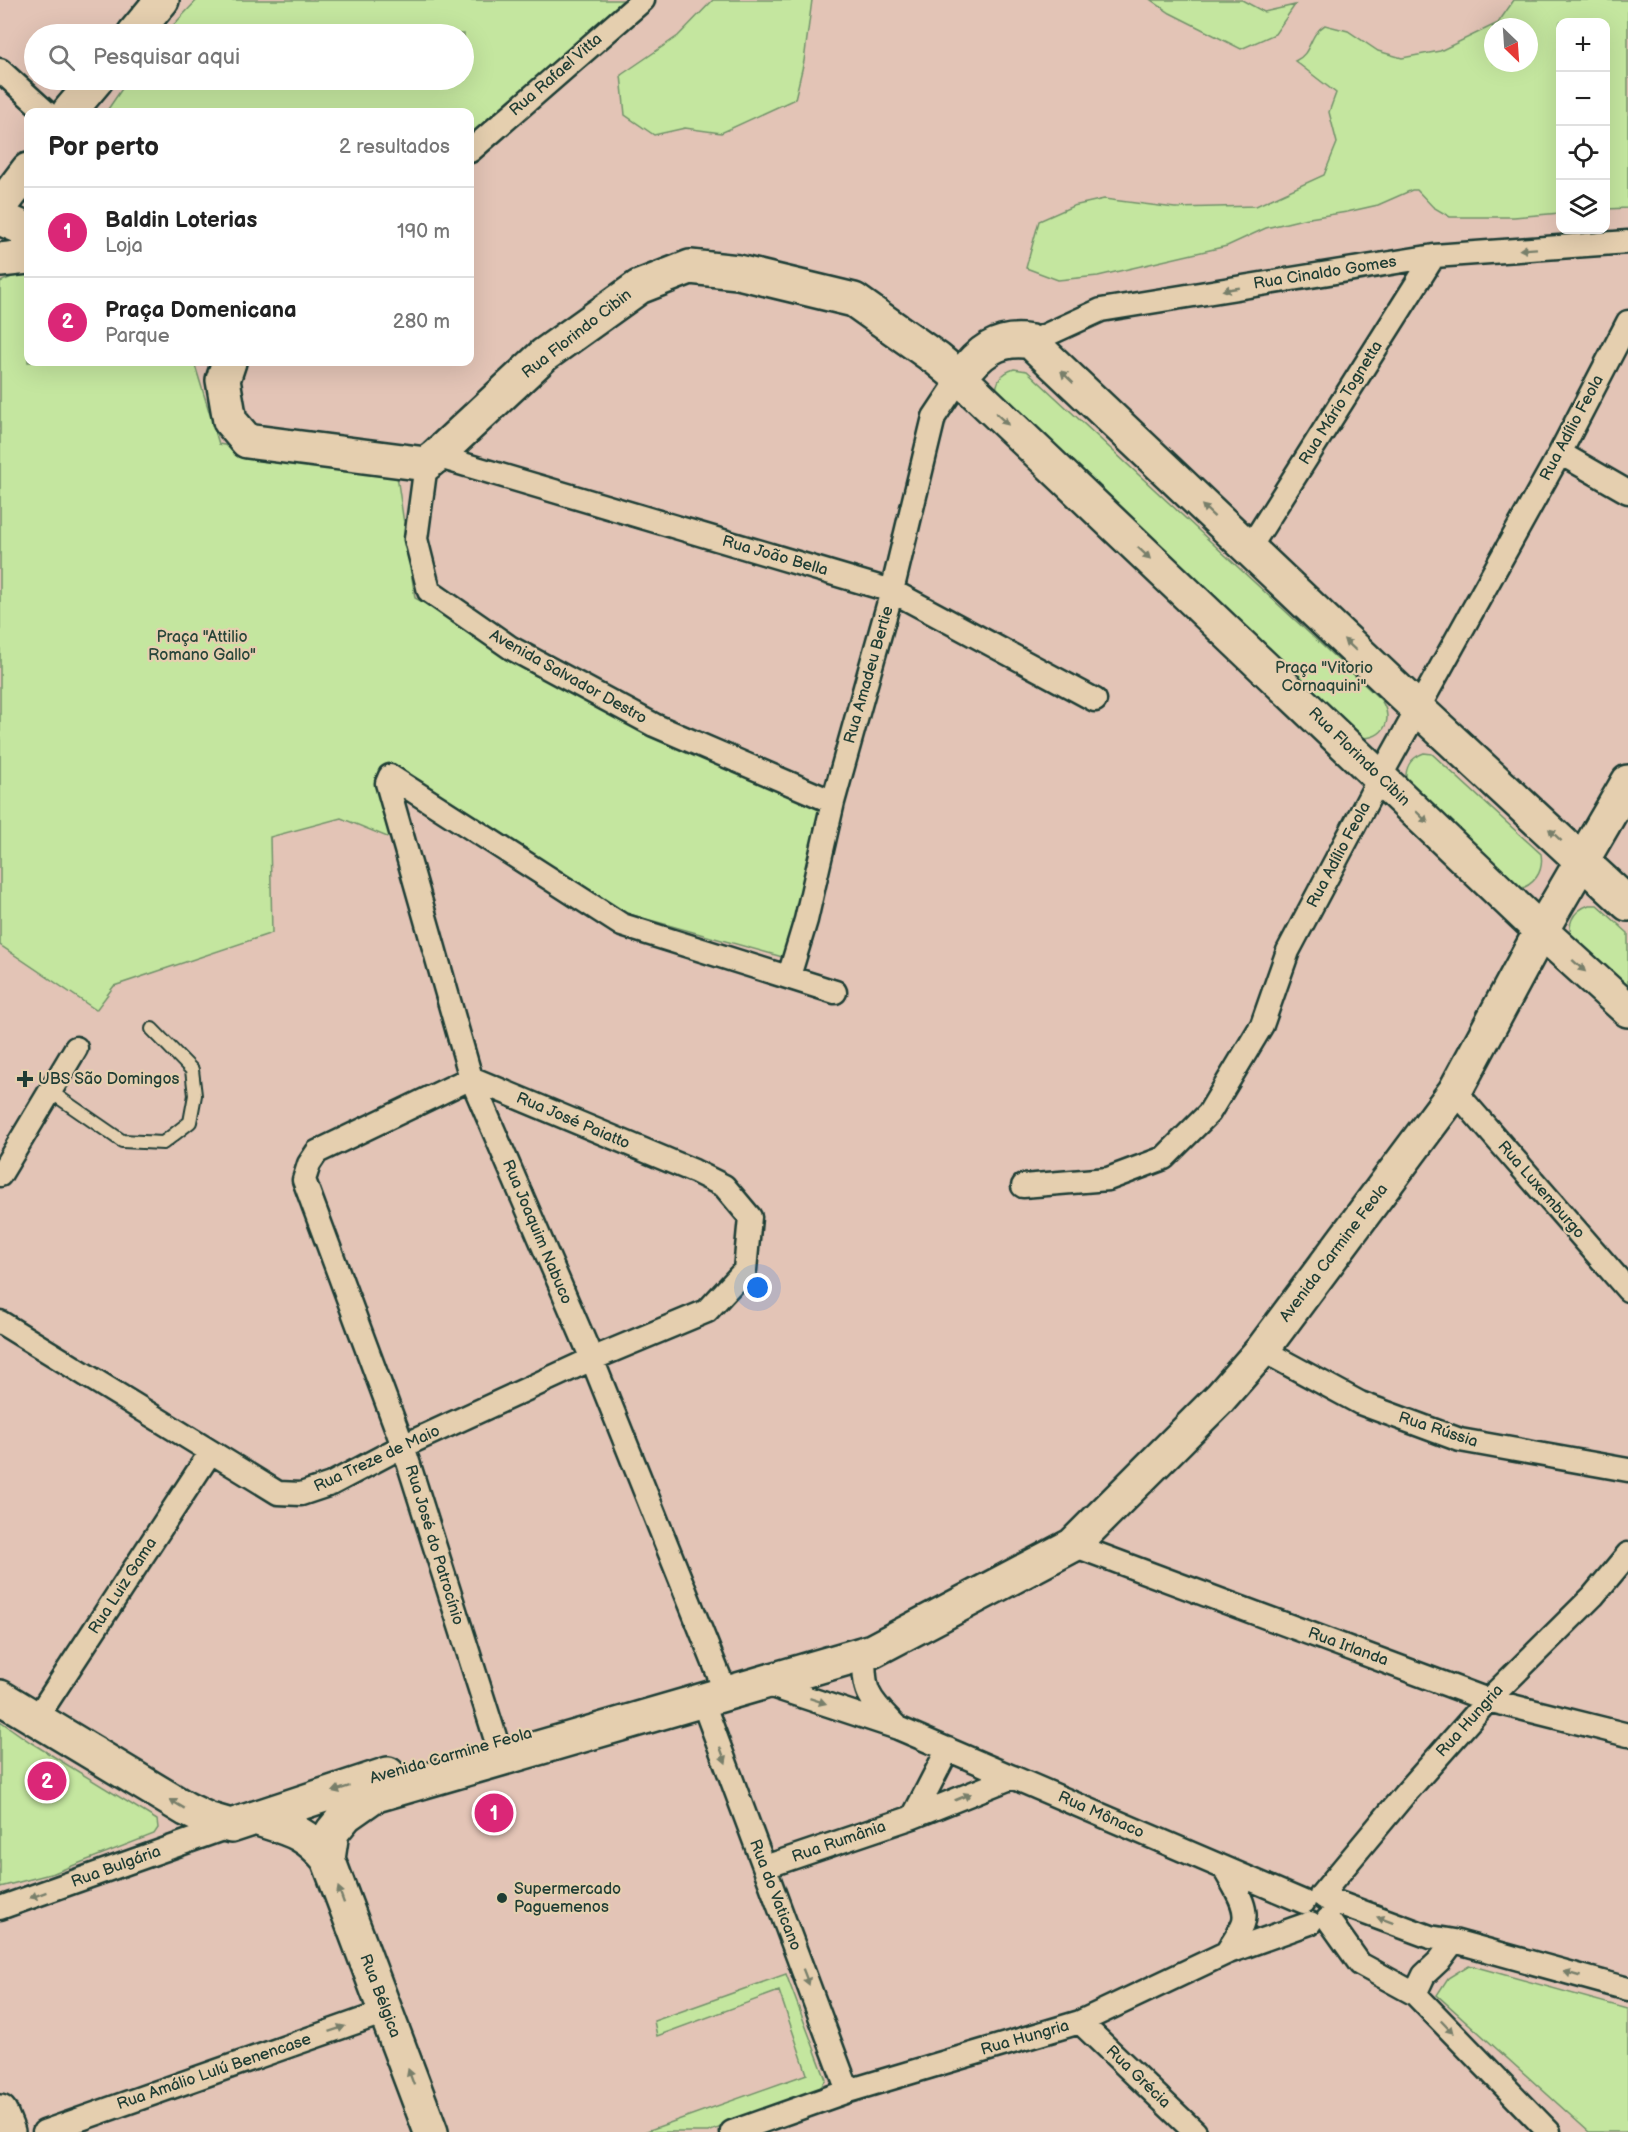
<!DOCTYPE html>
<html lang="pt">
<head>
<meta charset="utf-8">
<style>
  :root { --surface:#fff; --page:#f6f6f6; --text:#222; --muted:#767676; --line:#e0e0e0; --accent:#db2777 }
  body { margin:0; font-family:"Balsamiq Sans",sans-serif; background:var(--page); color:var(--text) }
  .controls { position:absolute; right:18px; top:18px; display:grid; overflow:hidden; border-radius:12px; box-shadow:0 6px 24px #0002 }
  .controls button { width:54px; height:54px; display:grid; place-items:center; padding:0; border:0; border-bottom:2px solid var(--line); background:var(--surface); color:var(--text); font:30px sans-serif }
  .compass { position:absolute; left:1484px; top:18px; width:54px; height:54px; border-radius:50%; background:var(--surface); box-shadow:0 6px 24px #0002; rotate:155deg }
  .you { position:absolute; left:758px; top:1288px; width:21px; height:21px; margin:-15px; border:4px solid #fff; border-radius:50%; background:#1a73e8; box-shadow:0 0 0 9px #1a73e833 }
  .badge { display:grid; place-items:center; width:39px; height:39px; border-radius:50%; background:var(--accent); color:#fff; font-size:20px; font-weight:700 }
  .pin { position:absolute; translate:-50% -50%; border:3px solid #fff; box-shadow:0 2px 6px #0006 }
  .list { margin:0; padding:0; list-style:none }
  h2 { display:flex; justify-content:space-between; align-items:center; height:78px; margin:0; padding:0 24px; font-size:26px }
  h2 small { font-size:20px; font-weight:400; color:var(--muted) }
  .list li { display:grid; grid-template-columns:39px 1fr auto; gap:18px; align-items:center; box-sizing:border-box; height:90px; padding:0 24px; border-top:2px solid var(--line) }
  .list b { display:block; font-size:22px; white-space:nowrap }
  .list p { margin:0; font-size:20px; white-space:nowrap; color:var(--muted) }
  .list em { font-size:20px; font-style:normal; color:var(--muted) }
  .icon { flex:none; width:33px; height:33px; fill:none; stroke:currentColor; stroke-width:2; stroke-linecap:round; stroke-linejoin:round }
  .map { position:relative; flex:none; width:1628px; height:2132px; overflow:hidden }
  .search { position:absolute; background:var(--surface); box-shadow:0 6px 24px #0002; left:24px; top:24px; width:450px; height:66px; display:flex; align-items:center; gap:15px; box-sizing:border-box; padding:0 21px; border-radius:33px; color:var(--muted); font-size:22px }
  .panel { position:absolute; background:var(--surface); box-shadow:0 6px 24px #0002; left:24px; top:108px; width:450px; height:258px; border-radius:12px }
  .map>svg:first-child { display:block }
  .green { fill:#c4e69f; stroke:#72926a; stroke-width:1.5; fill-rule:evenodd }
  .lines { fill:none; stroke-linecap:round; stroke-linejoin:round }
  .lane-casing { stroke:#1f3d34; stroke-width:16 }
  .street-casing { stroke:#1f3d34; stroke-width:27 }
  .secondary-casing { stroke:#1f3d34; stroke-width:38 }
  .lane { stroke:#e5cfaf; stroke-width:12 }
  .street { stroke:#e5cfaf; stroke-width:22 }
  .secondary { stroke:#e5cfaf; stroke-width:33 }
  .oneway { fill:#787f6b }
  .poi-dot { fill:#1f3d34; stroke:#e5cfaf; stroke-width:2 }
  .labels { text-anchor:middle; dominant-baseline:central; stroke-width:4.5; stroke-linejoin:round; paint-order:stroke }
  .street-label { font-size:16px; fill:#1f3d34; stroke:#e5cfaf }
  .park-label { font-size:16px; fill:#274539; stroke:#e5cfaf }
  .poi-label { font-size:16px; fill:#1f3d34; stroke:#e5cfaf; text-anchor:start }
</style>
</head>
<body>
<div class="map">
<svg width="1628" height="2132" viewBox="0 0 1628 2132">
  <rect width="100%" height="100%" fill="#e3c4b6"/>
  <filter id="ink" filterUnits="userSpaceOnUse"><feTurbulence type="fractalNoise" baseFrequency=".0167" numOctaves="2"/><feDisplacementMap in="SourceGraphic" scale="12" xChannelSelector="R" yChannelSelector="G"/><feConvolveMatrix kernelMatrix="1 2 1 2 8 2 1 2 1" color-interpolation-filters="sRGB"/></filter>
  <g filter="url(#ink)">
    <path class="green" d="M197 0H623L470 138V112H106L128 80H464V34H165Z
      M713 0H812L804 61 795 99 721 133 685 128 654 135 625 115 621 75 678 36Z
      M1151 0H1242L1264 12 1295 5 1275 34 1241 49 1170 13Z
      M1514 0H1628V208L1606 209V22H1560V213L1514 217H1450L1433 207 1417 190H1412L1378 205 1347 212 1303 219 1266 228 1227 246 1098 276 1058 280 1026 268 1039 221 1073 206 1104 199 1175 208 1256 206 1324 175 1337 143 1329 112 1336 93 1295 61C1313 53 1307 36 1325 25L1348 31 1378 51 1402 58 1440 51 1498 23ZM1493 27H1529V63H1493Z
      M28 270V362H194L219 444 397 476 415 598 601 696 833 802 786 958 625 913 383 766 380 768 402 843 341 818 270 837 272 933 114 986 96 1010 0 945V282Z
      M1014 369 1027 371 1381 700C1396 722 1381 742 1356 737L996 394C996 381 1001 373 1014 369Z
      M1424 753 1432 754 1541 854C1544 872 1534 886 1516 890L1406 781C1405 767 1410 758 1424 753Z
      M1589 905H1597L1628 933V993L1574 942C1565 926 1572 911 1589 905Z
      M0 1721 30 1742 157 1820 158 1828 154 1834 54 1873 0 1887Z
      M1469 1965 1628 2009V2132H1589L1437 1995 1448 1978Z
      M786 1974 826 2080 818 2091 708 2132H644L807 2074 779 1991 657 2036 654 2021Z"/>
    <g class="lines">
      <g class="lane-casing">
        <path id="lane" d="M51 1092 122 1141 163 1143 190 1122 195 1095 192 1070 152 1029"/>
      </g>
      <g class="street-casing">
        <path id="street" d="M0 70 46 112
          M470 151 643 0
          M1031 342 1101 310 1434 256 1628 242
          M1560 453 1628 492
          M436 456 892 591 1095 700
          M426 464 416 539 429 591 511 648 654 725 833 802
          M1249 549 1434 256
          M789 976 806 920 833 802 892 591 934 417 960 378
          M1455 1091 1628 1290
          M0 1175 76 1048
          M1023 1186 1108 1179 1164 1158 1209 1113 1262 1025 1288 951 1380 777 1560 453 1628 322
          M0 1322 278 1493 301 1494 331 1484 403 1446 592 1359 707 1311 745 1270 750 1217 724 1186 694 1171 471 1078 317 1152 309 1164 304 1180 403 1446 497 1743
          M1262 1350 1360 1403 1460 1440 1628 1470
          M1073 1545 1488 1700 1628 1735
          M864 1653C864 1694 867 1696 895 1725
          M720 1678 592 1359 471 1078 387 783 390 776 622 925 835 992
          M762 1683 898 1728 1304 1902
          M702 1700 848 2091
          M36 1719 210 1453
          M913 1817 948 1749
          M765 1867 913 1817 1013 1777
          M1225 1870C1232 1884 1250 1907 1243 1924 1239 1934 1232 1944 1226 1953
          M1321 1895 1404 1795 1488 1700 1593 1596 1628 1554
          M1325 1898 1430 1937 1454 1941 1628 1989
          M0 1908 231 1826
          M1328 1919 1360 1964 1415 1994 1549 2132
          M1415 1994 1424 1975 1439 1961 1454 1941
          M1080 2022 1195 2132
          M44 2132 385 2012
          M732 2132 848 2091 1080 2022 1226 1953 1310 1923"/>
      </g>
      <g class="secondary-casing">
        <path id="secondary" d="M134 34 162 0
          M69 112 96 80
          M0 207 28 170
          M0 218 28 230
          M0 260 28 257
          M229 362 223 380 230 421 247 441 426 464 436 456 544 355 639 287 690 267 738 272 854 300 937 359 960 378 1541 931 1628 1010
          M960 378C978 353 998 336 1031 342L1418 709 1628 904
          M0 1697 186 1809 207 1819 231 1826 388 1774
          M255 1818C288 1829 305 1831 328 1859L431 2132
          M328 1859 332 1832 346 1815 373 1796 872 1651 1073 1545 1220 1398 1262 1350 1455 1091 1541 931 1628 782
          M0 2112 8 2132"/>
      </g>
      <use href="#lane" class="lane"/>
      <use href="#street" class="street"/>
      <use href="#secondary" class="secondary"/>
    </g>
    <defs><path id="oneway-solid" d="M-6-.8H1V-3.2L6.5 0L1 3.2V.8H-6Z" transform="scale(1.5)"/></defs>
    <g class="oneway">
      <use href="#oneway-solid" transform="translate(1528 249) rotate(176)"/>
      <use href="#oneway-solid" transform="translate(1231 289) rotate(171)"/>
      <use href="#oneway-solid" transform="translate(1067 377) rotate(-136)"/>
      <use href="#oneway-solid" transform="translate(1002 419) rotate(43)"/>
      <use href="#oneway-solid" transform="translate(1208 511) rotate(-137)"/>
      <use href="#oneway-solid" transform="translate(1144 553) rotate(43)"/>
      <use href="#oneway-solid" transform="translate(1350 645) rotate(-137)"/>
      <use href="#oneway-solid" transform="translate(1422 817) rotate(44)"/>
      <use href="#oneway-solid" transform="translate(1555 835) rotate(-137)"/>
      <use href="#oneway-solid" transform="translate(1579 966) rotate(42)"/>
      <use href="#oneway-solid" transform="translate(818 1701) rotate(18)"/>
      <use href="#oneway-solid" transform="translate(723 1755) rotate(70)"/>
      <use href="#oneway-solid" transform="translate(341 1789) rotate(162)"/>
      <use href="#oneway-solid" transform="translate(963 1797) rotate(-22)"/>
      <use href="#oneway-solid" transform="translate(177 1804) rotate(-149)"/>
      <use href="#oneway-solid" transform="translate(38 1895) rotate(160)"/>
      <use href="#oneway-solid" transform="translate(341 1895) rotate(-110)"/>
      <use href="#oneway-solid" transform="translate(1385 1920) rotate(-159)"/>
      <use href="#oneway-solid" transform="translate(1572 1974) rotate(-164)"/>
      <use href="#oneway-solid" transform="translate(806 1977) rotate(69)"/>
      <use href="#oneway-solid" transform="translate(1447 2027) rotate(46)"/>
      <use href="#oneway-solid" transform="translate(337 2029) rotate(-19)"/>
      <use href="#oneway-solid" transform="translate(411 2077) rotate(-110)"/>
    </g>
  </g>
  <g class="poi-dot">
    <path d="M22 1070h6v6h6v6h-6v6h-6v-6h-6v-6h6z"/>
    <circle cx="502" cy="1898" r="6"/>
  </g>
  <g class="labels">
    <g class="street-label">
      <text transform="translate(556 75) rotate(-41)">Rua Rafael Vitta</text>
      <text transform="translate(1325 273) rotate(-9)">Rua Cinaldo Gomes</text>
      <text transform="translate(577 334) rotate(-38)">Rua Florindo Cibin</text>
      <text transform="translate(1341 403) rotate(-58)">Rua Mário Tognetta</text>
      <text transform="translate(1572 428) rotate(-62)">Rua Adílio Feola</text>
      <text transform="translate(775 556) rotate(16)">Rua João Bella</text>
      <text transform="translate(869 675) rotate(-74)">Rua Amadeu Bertie</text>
      <text transform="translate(568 677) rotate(29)">Avenida Salvador Destro</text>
      <text transform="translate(1359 757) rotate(44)">Rua Florindo Cibin</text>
      <text transform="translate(1339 855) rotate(-62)">Rua Adílio Feola</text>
      <text transform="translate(573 1121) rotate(23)">Rua José Paiatto</text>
      <text transform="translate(1541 1190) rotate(49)">Rua Luxemburgo</text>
      <text transform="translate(537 1232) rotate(67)">Rua Joaquim Nabuco</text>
      <text transform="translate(1334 1253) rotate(-53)">Avenida Carmine Feola</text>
      <text transform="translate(1438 1430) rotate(18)">Rua Rússia</text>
      <text transform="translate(377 1459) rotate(-25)">Rua Treze de Maio</text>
      <text transform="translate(434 1545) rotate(73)">Rua José do Patrocínio</text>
      <text transform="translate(123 1586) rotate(-57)">Rua Luiz Gama</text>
      <text transform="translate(1348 1647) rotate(20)">Rua Irlanda</text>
      <text transform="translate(1470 1721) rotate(-48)">Rua Hungria</text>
      <text transform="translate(451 1756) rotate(-16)">Avenida Carmine Feola</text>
      <text transform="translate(1101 1815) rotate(24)">Rua Mônaco</text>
      <text transform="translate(839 1842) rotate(-19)">Rua Rumânia</text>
      <text transform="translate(116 1867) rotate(-20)">Rua Bulgária</text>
      <text transform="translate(775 1895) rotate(69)">Rua do Vaticano</text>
      <text transform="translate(380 1996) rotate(69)">Rua Bélgica</text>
      <text transform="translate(1025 2038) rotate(-16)">Rua Hungria</text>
      <text transform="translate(214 2072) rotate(-19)">Rua Amálio Lulú Benencase</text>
      <text transform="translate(1138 2077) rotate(44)">Rua Grécia</text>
    </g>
    <g class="park-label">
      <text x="202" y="637">Praça "Attilio<tspan x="202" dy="18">Romano Gallo"</tspan></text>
      <text x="1324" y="668">Praça "Vitorio<tspan x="1324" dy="18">Cornaquini"</tspan></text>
    </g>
    <g class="poi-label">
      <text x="38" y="1079">UBS São Domingos</text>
      <text x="514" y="1889">Supermercado<tspan x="514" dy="18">Paguemenos</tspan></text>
    </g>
  </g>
</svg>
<div class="controls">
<button>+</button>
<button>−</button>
<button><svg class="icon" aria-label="locate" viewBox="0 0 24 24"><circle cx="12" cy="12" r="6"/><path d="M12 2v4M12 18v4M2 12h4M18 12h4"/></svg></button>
<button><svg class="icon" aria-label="layers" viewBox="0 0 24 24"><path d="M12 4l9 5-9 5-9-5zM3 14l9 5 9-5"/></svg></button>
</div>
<svg class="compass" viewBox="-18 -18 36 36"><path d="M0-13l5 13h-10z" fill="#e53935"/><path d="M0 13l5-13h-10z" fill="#767676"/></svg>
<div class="you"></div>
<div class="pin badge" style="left:494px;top:1813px">1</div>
<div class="pin badge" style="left:47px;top:1781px">2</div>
<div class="search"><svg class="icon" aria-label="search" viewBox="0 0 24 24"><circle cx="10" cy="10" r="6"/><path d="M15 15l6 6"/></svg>Pesquisar aqui</div>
<section class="panel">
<h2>Por perto<small>2 resultados</small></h2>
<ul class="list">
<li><span class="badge">1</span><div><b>Baldin Loterias</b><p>Loja</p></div><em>190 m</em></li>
<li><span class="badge">2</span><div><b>Praça Domenicana</b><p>Parque</p></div><em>280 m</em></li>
</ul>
</section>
</div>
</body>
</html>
